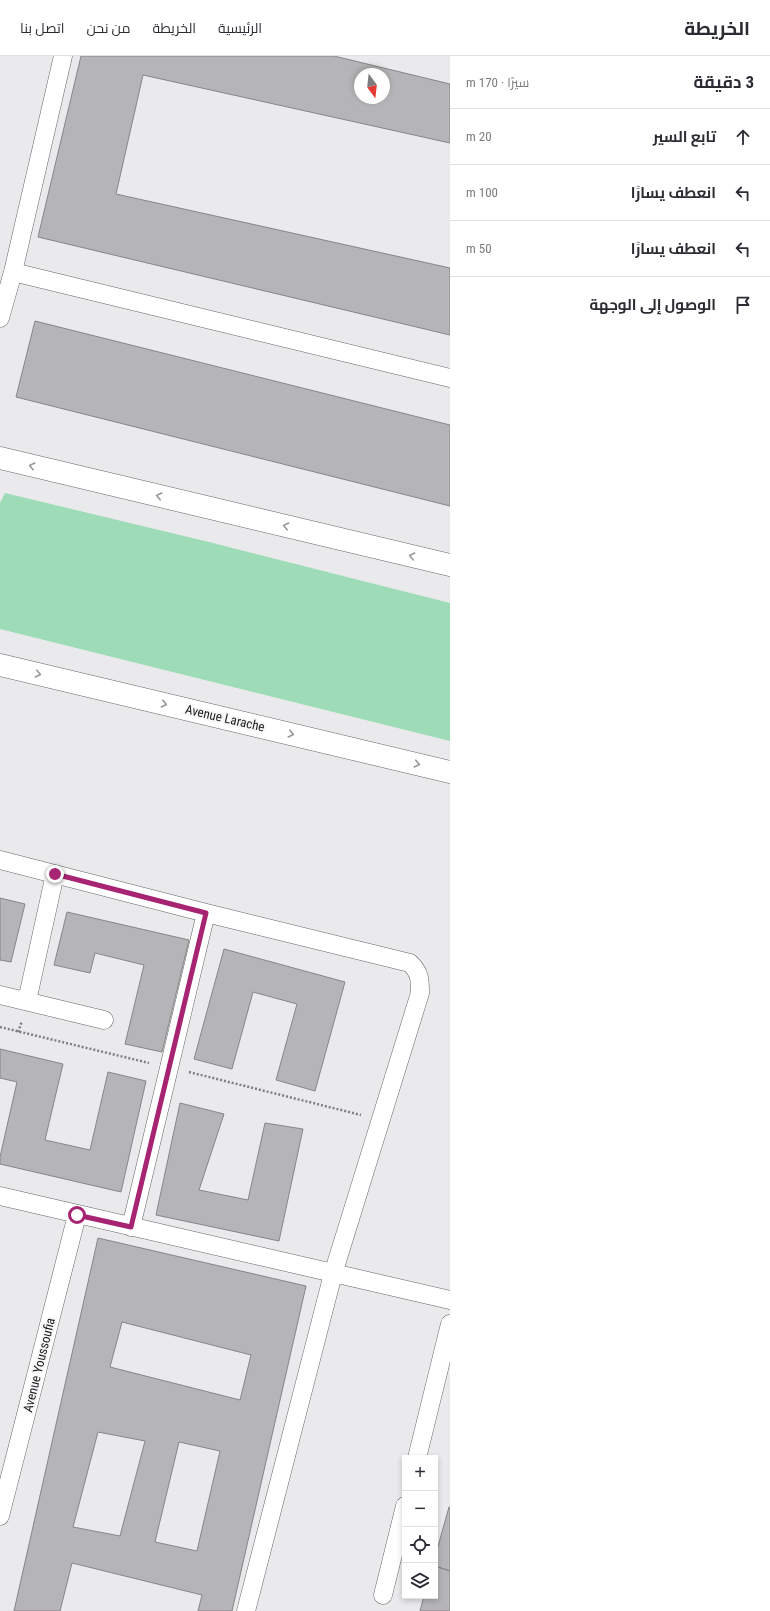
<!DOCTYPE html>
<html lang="ar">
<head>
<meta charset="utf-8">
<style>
  :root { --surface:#fff; --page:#f2f2f3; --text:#2b2b33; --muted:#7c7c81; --line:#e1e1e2 }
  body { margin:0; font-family:"Roboto Condensed",Cairo,sans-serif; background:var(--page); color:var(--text); direction:rtl }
  .controls { position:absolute; right:12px; bottom:12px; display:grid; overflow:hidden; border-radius:0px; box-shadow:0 2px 6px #0003 }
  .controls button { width:36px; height:36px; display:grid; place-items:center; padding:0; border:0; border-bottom:1px solid var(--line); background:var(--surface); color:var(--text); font:20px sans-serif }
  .compass { position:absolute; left:354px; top:12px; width:36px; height:36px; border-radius:50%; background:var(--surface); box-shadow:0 2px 6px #0003; rotate:165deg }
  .stop { position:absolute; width:12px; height:12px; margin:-9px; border:3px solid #a62471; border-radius:50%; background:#fff }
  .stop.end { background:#a62471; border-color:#fff; box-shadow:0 1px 4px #0008 }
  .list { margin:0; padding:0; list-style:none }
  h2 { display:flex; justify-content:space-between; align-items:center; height:52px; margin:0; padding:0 16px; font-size:17px }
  h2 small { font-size:13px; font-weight:400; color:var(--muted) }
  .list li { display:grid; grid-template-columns:26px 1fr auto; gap:12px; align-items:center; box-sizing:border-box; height:56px; padding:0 16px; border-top:1px solid var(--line) }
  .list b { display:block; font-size:15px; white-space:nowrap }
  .list em { font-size:13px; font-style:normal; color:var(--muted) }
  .icon { flex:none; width:22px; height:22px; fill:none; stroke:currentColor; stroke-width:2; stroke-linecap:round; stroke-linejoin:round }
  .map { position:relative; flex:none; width:450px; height:1555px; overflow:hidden; direction:ltr }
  header { display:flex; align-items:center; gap:24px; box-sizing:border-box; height:56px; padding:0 20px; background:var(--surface); border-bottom:1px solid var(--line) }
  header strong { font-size:19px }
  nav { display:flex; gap:22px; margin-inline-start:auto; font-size:14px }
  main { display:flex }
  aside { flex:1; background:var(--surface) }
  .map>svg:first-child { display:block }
  .green { fill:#9ddcb7 }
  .building { fill:#b5b4b6; stroke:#868587; fill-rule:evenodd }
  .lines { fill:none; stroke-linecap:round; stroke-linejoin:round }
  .minor-casing { stroke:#656566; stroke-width:19 }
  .secondary-casing { stroke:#656566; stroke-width:23 }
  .path { stroke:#7f7f80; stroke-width:2.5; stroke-dasharray:2 2; stroke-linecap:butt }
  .minor { stroke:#fff; stroke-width:18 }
  .secondary { stroke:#fff; stroke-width:22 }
  .oneway { stroke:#989898 }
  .route { stroke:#a62471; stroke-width:5 }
  .labels { text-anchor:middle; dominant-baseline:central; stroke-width:4; stroke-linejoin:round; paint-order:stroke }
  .street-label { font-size:13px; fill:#1a1a1b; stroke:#f7f7f9 }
</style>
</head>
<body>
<header>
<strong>الخريطة</strong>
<nav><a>الرئيسية</a><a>الخريطة</a><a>من نحن</a><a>اتصل بنا</a></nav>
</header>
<main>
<aside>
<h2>3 دقيقة<small>سيرًا · 170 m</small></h2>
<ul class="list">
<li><svg class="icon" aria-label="ahead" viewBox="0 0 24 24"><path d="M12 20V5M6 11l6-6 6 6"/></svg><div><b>تابع السير</b></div><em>20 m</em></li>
<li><svg class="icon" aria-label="left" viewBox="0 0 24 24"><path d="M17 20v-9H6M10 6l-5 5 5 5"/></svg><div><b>انعطف يسارًا</b></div><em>100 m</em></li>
<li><svg class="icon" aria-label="left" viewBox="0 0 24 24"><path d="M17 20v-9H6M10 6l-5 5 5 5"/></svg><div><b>انعطف يسارًا</b></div><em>50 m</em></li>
<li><svg class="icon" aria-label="arrive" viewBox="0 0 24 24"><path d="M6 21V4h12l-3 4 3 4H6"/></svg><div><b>الوصول إلى الوجهة</b></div></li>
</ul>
</aside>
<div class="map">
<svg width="450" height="1555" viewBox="0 0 450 1555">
  <rect width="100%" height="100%" fill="#eaeaec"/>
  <path class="green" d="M5 437 209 486 450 547V685L0 573V447Z"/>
  <path class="building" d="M81 0H334L450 28V87L143 19 116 138 450 212V279L38 181ZM360 18H384V42H360Z
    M35 265 450 369V450L16 341Z
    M0 842 25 848 11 906 0 904Z
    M67 856 189 884 162 996 125 988 144 909 95 897 90 917 54 909Z
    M224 893 345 926 315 1035 276 1024 297 948 253 936 232 1013 194 1003Z
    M0 993 63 1008 45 1084 90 1094 108 1016 146 1025 121 1136 0 1108V1101L17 1026 0 1022Z
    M180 1047 224 1058 199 1134 248 1144 265 1067 303 1073 279 1185 156 1159Z
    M98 1182 306 1230 232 1555H198L202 1539 72 1507 60 1555H14ZM122 1266 251 1299 240 1344 110 1311ZM98 1376 145 1385 120 1480 73 1471ZM179 1386 220 1395 197 1495 155 1486Z
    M449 1451H450V1515L435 1510V1501Z
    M435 1510 450 1515V1555H420L424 1540H435Z"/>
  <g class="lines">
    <g class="minor-casing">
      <path id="minor" d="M13 216 450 322
        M0 262 13 216 63 0
        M0 804 206 857 410 907C420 917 420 923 420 937L333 1218 246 1555
        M0 939 104 964
        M27 945 55 818
        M0 1140 450 1244
        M131 1171 206 857
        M417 1402 450 1268
        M0 1460 77 1159
        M383 1539 405 1450"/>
    </g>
    <g class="secondary-casing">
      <path id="secondary" d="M0 402 450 509
        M0 609 450 716"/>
    </g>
    <path class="path" d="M0 971 149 1007
      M18 976 22 965
      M189 1016 361 1059"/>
    <use href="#minor" class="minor"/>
    <use href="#secondary" class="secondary"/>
  </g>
  <defs><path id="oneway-chevron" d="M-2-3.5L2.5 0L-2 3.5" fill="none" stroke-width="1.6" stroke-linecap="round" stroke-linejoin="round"/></defs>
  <g class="oneway">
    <use href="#oneway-chevron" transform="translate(32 410) rotate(-167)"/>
    <use href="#oneway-chevron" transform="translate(159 440) rotate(-167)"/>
    <use href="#oneway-chevron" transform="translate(286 470) rotate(-167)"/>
    <use href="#oneway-chevron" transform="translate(412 500) rotate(-167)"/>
    <use href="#oneway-chevron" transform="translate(38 618) rotate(13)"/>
    <use href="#oneway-chevron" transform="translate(164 648) rotate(13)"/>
    <use href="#oneway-chevron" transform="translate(291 678) rotate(13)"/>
    <use href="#oneway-chevron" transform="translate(417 708) rotate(13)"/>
  </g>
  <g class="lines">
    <path class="route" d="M55 818 206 857 131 1171 77 1159"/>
  </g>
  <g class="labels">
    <g class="street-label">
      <text transform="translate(225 662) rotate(13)">Avenue Larache</text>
      <text transform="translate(39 1309) rotate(-76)">Avenue Youssoufia</text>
    </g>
  </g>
</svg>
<div class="controls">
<button>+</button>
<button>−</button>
<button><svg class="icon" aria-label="locate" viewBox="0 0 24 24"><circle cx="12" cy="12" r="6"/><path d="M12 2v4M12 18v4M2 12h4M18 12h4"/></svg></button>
<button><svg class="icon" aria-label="layers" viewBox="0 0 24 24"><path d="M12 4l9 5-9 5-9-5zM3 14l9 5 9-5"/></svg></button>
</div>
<svg class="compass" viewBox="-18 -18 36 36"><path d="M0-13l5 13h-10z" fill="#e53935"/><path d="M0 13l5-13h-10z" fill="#7c7c81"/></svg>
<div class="stop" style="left:77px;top:1159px"></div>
<div class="stop end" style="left:55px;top:818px"></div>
</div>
</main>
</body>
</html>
